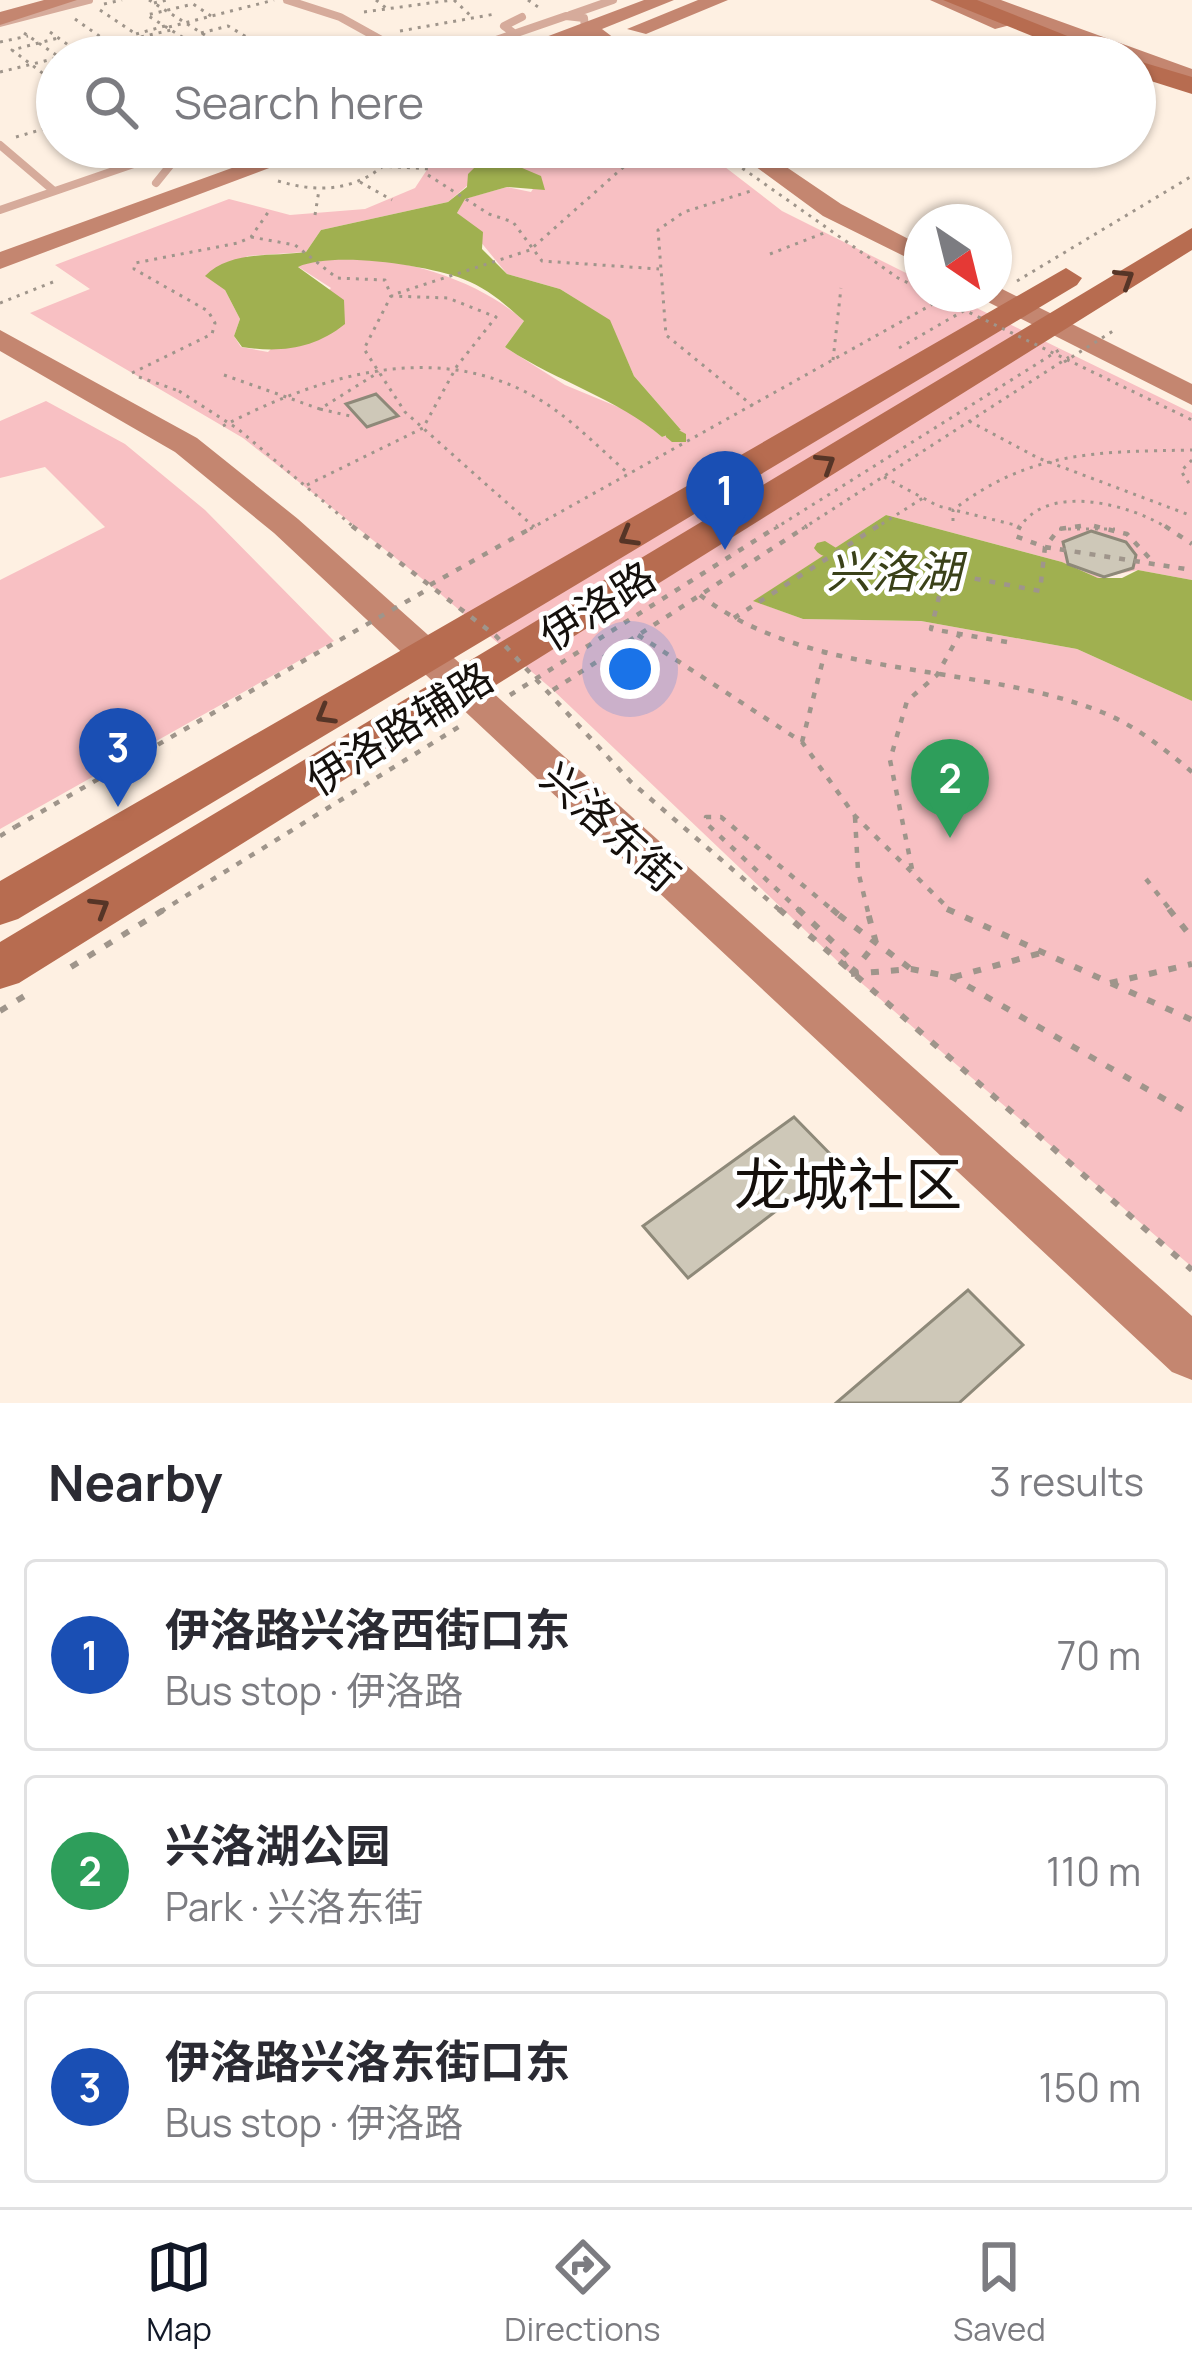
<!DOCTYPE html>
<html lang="en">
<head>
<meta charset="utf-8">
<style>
  :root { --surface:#fff; --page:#f7f7f7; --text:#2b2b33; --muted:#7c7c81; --line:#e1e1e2; --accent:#111827 }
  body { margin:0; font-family:Manrope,"Noto Sans SC",sans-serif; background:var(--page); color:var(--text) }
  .compass { position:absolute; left:904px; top:204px; width:108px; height:108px; border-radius:50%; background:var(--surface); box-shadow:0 3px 9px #0004; rotate:145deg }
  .you { position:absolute; left:630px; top:669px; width:42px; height:42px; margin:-30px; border:9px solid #fff; border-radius:50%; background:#1a73e8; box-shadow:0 0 0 18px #1a73e833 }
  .badge { display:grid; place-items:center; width:78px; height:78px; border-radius:50%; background:var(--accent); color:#fff; font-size:39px; font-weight:700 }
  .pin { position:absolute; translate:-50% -99px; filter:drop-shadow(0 3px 6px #0008) }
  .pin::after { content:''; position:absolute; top:63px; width:42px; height:36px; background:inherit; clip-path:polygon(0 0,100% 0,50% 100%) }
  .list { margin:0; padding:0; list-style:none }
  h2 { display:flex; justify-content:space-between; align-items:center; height:156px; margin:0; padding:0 48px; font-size:51px }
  h2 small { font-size:39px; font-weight:400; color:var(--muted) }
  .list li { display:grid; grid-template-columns:78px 1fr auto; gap:36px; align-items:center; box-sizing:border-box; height:192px; margin:0 24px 24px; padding:0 24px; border:3px solid var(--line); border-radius:12px }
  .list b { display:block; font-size:45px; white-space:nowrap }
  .list p { margin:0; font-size:39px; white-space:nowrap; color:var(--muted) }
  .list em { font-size:39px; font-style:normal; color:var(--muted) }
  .icon { flex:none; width:66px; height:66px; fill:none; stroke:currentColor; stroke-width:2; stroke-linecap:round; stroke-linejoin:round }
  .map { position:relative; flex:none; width:1192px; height:1403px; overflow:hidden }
  .search { position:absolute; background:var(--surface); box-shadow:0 3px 9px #0004; left:36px; right:36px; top:36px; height:132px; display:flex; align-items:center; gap:30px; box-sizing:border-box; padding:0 42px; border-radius:66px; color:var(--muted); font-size:45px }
  .sheet { height:804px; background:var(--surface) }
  nav { display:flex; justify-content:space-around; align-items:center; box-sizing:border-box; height:168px; border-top:3px solid var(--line); background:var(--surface); font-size:33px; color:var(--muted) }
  nav a { display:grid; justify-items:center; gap:6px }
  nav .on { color:var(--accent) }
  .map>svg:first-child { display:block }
  .green { fill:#f8c0c3; fill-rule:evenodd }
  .water { fill:#a0b050 }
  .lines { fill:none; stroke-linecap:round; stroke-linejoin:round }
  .canal { fill:#a0b050; fill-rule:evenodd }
  .building { fill:#cec8b8; stroke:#8e8979; stroke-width:3 }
  .path-far2 { stroke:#9f958b; stroke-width:3; stroke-dasharray:3 6; stroke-linecap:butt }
  .path-far1 { stroke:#9f958b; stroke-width:4.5; stroke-dasharray:6 9; stroke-linecap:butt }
  .path { stroke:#9f958b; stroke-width:6; stroke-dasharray:8 12; stroke-linecap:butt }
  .lane { stroke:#d6ab9b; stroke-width:8 }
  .secondary { fill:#c48670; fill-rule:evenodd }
  .primary { fill:#b76c50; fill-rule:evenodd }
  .path-bridge-far2 { stroke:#9f958b; stroke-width:3; stroke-dasharray:3 6; stroke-linecap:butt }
  .path-bridge-far1 { stroke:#9f958b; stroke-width:4.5; stroke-dasharray:6 9; stroke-linecap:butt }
  .path-bridge { stroke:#9f958b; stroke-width:6; stroke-dasharray:8 12; stroke-linecap:butt }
  .oneway { stroke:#563527 }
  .labels { text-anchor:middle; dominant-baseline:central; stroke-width:9; stroke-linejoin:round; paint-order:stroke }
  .street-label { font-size:42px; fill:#15100c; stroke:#fff }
  .water-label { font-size:45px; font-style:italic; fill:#3a4119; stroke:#fff }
  .near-quarter-label { font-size:57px; fill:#15100c; stroke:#fff }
</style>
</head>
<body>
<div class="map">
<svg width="1192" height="1403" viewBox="0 0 1192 1403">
  <rect width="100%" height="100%" fill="#fef0e2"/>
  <path class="green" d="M429 147H699L782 211 922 281V294H948L1192 413V580L1138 570 1098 578 1062 562 886 515 754 601 803 619 921 621 1077 649 1192 701V1267L851 974 553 690 430 585 243 438 30 313 90 289 55 265 229 199 290 215 365 209 415 188 434 159ZM541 176 531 192 507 187 464 199 457 213 507 274 560 289 609 320 634 376 681 430 662 437 635 414 565 385 505 347 524 321C472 273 366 244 297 266L331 288 268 352 241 347 234 336 240 319 225 290 247 256 306 252 321 230 448 202 467 186Z
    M46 401 125 444 205 510 334 641 0 829V580L105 527 45 467 0 478V421Z"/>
  <path class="water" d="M503 160 541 176 545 190 507 187 465 199 457 213 483 232 482 249 507 274 560 289 610 320 634 376 681 430 662 437C617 398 555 381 505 347L524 321C505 304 487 288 463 279 425 265 334 251 298 267L344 300 345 324C314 349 280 353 242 347L234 336 240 319 225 290 205 276C230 250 272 257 306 252L321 230 448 202 467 187 468 174 480 162Z
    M886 515 1062 562 1098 578H1122L1138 570 1192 580V701L1077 649 921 621 803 619 753 601Z"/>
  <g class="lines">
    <path class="canal" d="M673 427 686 434V442H672L666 437V429Z
      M825 541 841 551 838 556C828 558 820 557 814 548L817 543Z"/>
  </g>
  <path class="building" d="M376 394 398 416 367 427 346 404Z
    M1091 531 1126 542 1136 555 1133 568 1104 577 1068 564 1063 542Z
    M794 1117 839 1163 688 1278 643 1226Z
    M968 1290 1023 1345 959 1403H836Z"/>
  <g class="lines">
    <path class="path-far2" d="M149 0 240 57
      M376 0 386 8
      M454 0 473 18
      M528 0 541 9
      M154 3 167 0
      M104 4 122 0
      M100 10 136 34
      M364 12 452 0
      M211 16 193 4 147 15 214 57
      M75 19 129 57
      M165 26 136 34 170 57
      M169 27 274 0
      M400 31 495 14
      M50 32 74 49 106 41
      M24 33 59 57
      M201 33 228 26 262 46 234 53
      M141 37 171 30
      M0 42 28 36
      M81 54 113 46
      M296 57 354 41
      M0 72 57 58
      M57 84 12 50 58 38
      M16 137 57 125
      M663 147H687
      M429 148 442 147
      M380 166 431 169
      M428 175 489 214 513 222 542 261 659 269
      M278 181C315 192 349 192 381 168L380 156 370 147
      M360 182 392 200
      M315 215 319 190
      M251 237 295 245 337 278 385 280 391 296 364 349 405 412 534 527
      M770 254 824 233
      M1017 281 1192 176
      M398 293 530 250 646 147
      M0 303 53 282
      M899 348 972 306
      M833 360 841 288
      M132 373 212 334 215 323 208 311 134 269 135 263 238 243 251 237 269 211
      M224 375 320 409 379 372
      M139 377 179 391
      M753 406 666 335 658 230 684 212 754 190
      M320 409 350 416
      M969 421 1038 458 1192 516
      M223 426C324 374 441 337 545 403 576 423 601 450 629 474
      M1192 460 1181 471 1192 488
      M884 477 938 506 1019 526
      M307 485 423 428 457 366 496 317 448 298 391 296
      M953 521V510C1031 450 1098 452 1192 450
      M530 529 949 295
      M774 529 1059 350
      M802 529 1069 357
      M874 529 923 498
      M1019 529C1046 481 1133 505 1169 529
      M1059 529H1115"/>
    <path class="path-far1" d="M1081 526 1059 529 1045 547 1192 570
      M1094 526 1127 534 1155 564
      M1165 526 1192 544
      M430 585 535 526
      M700 595C810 680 973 662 1099 711 1135 725 1163 748 1192 772
      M734 618 878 526
      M638 635 802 742 855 816 952 912
      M1007 642 931 629 945 573 1040 591 1045 547 1015 536 1020 526
      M553 690 807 526
      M510 695 778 526
      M802 742 825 652
      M855 817 858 871 868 912
      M0 836 15 827
      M912 869 890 760 907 701 937 675 959 635
      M1146 879 1172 912
      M160 912 465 723"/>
    <path class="path" d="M947 909 1192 1020
      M1169 909 1192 938
      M839 915 911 969
      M71 967 165 909
      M851 974 911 969 952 977 1192 1115
      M851 974 876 943 867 909
      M954 977 1041 953
      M1110 983 1192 964
      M0 1011 26 995"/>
    <path class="lane" d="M287 0 340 17 412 57
      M570 15 613 0
      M0 23 89 0
      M515 34 504 26 522 17
      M447 57 566 16 584 18 585 28
      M0 145 54 191
      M156 183 185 147
      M0 210 183 147"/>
    <path class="secondary" d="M44 0H77L0 25V12Z
      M644 0H674L602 29 639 57H613L583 36 525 57H493Z
      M698 0H728L646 34 627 29Z
      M930 0H959L1014 24 995 29Z
      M971 0H1001L1192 69V84L1135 64V57H1116Z
      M290 147H325L0 269V252Z
      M729 147H757L841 204 922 246V265L823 216Z
      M994 285 1192 384V405L984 300 980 294H994Z
      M0 330 197 438 298 519 1192 1316V1380L1172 1372 274 533 175 452 0 351Z"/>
    <path class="primary" d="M943 0H977L1120 57H1084Z
      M1135 60 1192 77V94L1135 76Z
      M1192 228V250L19 983 0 989V942Z
      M1066 268 1082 278 1077 285 18 919 0 925V881Z"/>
    <path class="path-bridge-far2" d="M735 163 898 278 1192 420
      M1064 362 1113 331
      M179 391 238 429 356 529"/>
    <path class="path-bridge-far1" d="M352 526 496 636 631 782 782 912
      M15 827 430 588
      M801 912 707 824 706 817H721L835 912"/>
    <path class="path-bridge" d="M779 909 844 965
      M798 909 852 960 844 965 1192 1270
      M832 909 839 915"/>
  </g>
  <defs><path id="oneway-chevron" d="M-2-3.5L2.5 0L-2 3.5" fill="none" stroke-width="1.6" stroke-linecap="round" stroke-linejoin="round" transform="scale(3)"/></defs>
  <g class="oneway">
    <use href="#oneway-chevron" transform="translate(1125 278) rotate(-32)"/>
    <use href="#oneway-chevron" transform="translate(826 463) rotate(-32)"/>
    <use href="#oneway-chevron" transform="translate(628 537) rotate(150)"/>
    <use href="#oneway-chevron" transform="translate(325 715) rotate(150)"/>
    <use href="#oneway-chevron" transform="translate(100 907) rotate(-31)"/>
  </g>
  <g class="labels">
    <g class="street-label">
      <text transform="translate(597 605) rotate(-32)">伊洛路</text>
      <text transform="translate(399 728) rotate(-32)">伊洛路辅路</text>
      <text transform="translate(611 826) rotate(42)">兴洛东街</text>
    </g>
    <g class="water-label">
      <text x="894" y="571">兴洛湖</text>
    </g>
    <g class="near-quarter-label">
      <text x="848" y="1183">龙城社区</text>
    </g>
  </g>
</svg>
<svg class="compass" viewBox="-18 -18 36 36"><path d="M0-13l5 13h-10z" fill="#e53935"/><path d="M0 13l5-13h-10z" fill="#7c7c81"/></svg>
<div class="you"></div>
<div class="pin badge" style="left:725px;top:550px;background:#1a4fb4">1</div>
<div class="pin badge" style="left:950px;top:838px;background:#2e9e5b">2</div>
<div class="pin badge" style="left:118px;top:807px;background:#1a4fb4">3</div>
<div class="search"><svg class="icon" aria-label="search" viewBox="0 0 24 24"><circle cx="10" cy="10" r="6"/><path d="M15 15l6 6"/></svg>Search here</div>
</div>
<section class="sheet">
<h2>Nearby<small>3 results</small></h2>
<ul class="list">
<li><span class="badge" style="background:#1a4fb4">1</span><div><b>伊洛路兴洛西街口东</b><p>Bus stop · 伊洛路</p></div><em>70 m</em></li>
<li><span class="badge" style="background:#2e9e5b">2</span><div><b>兴洛湖公园</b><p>Park · 兴洛东街</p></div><em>110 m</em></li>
<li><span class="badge" style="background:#1a4fb4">3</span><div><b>伊洛路兴洛东街口东</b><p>Bus stop · 伊洛路</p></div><em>150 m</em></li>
</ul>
</section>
<nav>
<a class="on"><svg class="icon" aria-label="map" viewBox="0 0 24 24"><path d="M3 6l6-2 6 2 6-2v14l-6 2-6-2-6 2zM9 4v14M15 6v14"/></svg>Map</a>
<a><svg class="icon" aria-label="directions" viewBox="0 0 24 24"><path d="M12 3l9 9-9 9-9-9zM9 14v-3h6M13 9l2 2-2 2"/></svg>Directions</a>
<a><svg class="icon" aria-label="saved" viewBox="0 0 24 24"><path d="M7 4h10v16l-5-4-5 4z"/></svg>Saved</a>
</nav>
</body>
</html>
